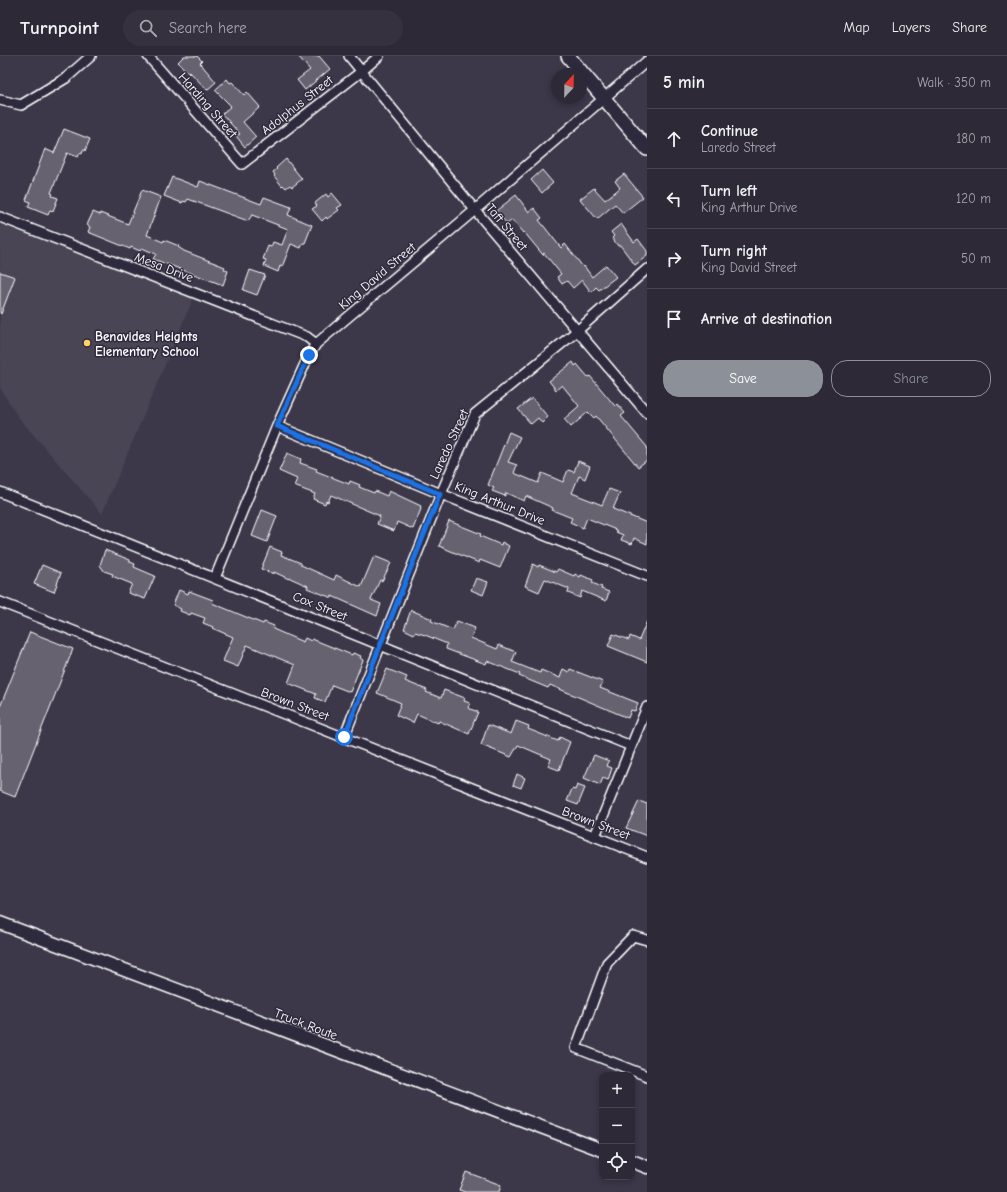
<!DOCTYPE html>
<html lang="en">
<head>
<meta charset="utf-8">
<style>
  :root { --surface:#2d2937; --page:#35313f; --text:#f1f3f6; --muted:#a7a6ad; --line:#484552; --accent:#8c9099 }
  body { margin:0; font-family:"Comic Neue",sans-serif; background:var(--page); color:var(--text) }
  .controls { position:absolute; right:12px; bottom:12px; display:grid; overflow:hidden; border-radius:8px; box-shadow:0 2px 6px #0003 }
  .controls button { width:36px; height:36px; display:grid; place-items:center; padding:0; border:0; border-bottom:1px solid var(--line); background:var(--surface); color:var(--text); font:20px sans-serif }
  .compass { position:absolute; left:551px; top:12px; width:36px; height:36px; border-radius:50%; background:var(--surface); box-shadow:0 2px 6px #0003; rotate:22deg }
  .stop { position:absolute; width:12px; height:12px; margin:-9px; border:3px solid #1a73e8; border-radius:50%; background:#fff }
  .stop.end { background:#1a73e8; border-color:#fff; box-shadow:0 1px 4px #0008 }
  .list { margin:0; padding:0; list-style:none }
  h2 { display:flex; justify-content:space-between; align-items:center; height:52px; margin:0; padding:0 16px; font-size:17px }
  h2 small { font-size:13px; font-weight:400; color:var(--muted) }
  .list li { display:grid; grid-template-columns:26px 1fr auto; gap:12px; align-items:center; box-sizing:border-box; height:60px; padding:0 16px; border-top:1px solid var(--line) }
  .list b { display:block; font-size:15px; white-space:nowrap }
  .list p { margin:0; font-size:13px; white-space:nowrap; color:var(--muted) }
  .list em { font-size:13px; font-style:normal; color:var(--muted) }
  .actions { display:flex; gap:8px; padding:12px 16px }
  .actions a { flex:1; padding:9px 0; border:1px solid var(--accent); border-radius:16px; text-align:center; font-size:14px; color:var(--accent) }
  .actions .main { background:var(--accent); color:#fff }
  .icon { flex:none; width:22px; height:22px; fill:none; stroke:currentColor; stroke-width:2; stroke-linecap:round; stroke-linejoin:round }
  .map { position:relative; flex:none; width:647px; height:1136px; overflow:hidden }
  header { display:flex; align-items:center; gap:24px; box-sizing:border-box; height:56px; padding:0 20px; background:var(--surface); border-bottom:1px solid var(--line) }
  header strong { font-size:19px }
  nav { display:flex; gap:22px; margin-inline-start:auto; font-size:14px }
  .search { width:280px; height:36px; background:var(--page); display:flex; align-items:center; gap:10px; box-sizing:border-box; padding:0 14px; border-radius:22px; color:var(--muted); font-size:15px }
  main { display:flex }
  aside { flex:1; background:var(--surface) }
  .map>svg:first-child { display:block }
  .built { fill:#494455 }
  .building { fill:#666270; stroke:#fff }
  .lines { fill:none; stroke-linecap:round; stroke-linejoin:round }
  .street-casing { stroke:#fff; stroke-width:12 }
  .secondary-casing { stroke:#fff; stroke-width:15 }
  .primary-casing { stroke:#fff; stroke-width:16 }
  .street { stroke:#2f2a3d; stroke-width:9 }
  .secondary { stroke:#2f2a3d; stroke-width:12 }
  .primary { stroke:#2f2a3d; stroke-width:13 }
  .route { stroke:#1a73e8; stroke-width:5 }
  .poi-dot { fill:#ffd166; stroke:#2f2a3d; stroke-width:1.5 }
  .labels { text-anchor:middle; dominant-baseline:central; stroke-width:3; stroke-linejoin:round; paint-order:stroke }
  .street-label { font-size:13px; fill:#fff; stroke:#2f2a3d }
  .poi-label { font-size:13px; font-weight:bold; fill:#fff; stroke:#2f2a3d; text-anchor:start }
</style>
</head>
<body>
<header>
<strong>Turnpoint</strong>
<div class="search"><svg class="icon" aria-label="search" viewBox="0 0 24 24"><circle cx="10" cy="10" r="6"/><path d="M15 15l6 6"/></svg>Search here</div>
<nav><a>Map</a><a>Layers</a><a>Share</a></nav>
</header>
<main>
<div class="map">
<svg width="647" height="1136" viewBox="0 0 647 1136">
  <rect width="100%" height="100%" fill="#3c3749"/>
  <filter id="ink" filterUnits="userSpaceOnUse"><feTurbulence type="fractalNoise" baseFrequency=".025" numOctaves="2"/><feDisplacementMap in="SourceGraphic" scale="8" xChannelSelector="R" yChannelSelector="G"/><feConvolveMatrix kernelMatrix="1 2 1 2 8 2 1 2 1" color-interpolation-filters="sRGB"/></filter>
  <g filter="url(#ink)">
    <path class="built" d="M0 167 193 243 102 458 18 361 0 332Z"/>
    <path class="building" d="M184 0H197L202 5 200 7 216 26 207 34 190 16 189 18 178 6Z
      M298 0H319L330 13 305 34 297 24 310 14Z
      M227 23 230 27 232 26 244 39 247 36 260 51 243 66 256 81 245 91 236 80 240 78 222 58 231 50 215 34Z
      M64 73 90 83 85 95 83 94 82 98 80 97 78 101 67 97 51 137 53 138 52 140 58 142 53 155 50 154 48 159 28 151 30 146 26 144 45 93 54 97Z
      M286 103 302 123 292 131 290 129 286 132 283 129 282 130 274 120 275 119 273 116 277 113 276 112Z
      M542 114 553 127 542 137 531 124Z
      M624 118 643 141 623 157 615 148 597 163 580 143 594 132 605 144 620 132 615 125Z
      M172 121 198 131 200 125 261 148 264 141 291 151 288 159 312 169 305 187H303L301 192 291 188 282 211 280 210 278 216 264 210 266 204 263 203 268 190 271 191 273 186 282 189 288 173 252 159 248 165 188 143 186 146 183 145 182 147 164 140Z
      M142 134 161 141 147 179 163 186 164 184 179 190 178 191 184 195 225 211 224 213 228 215 223 229 153 203 156 198 142 192 140 195 131 191 130 193 88 176 90 171 87 169 93 156 100 159V157L128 168Z
      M332 137 342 149 337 152 339 154 327 163 326 161 322 165 312 153 317 150 315 147 326 138 328 141Z
      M516 139 529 156 534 152 542 162 539 164 561 192 565 188 583 211 584 210 592 221 606 209 616 221 599 234 596 231 591 236 582 224 573 232 567 225 562 228 557 221 561 218 544 197 543 199 524 176 523 177 512 164 507 168 496 155Z
      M621 168 634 186 638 183 647 195V200L635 209 620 189 618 190 612 182 614 180 611 176Z
      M250 214 265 219 257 239 243 234Z
      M0 216 15 221 1 258 0 257Z
      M573 306 575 310 577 308 588 321 590 320 615 350 617 348 625 357 621 360 647 391V404L638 411 596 360 594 362 588 356 571 371 564 363 579 350 562 329 556 334 549 325Z
      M532 342 548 361 542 367 538 362 531 368 518 353Z
      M509 376 520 381 508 406 517 409 514 417 538 427 542 417 563 426 568 414 574 416 578 405 590 410 585 423 579 420 572 437 602 449 609 433 620 437 613 453 647 467V488L634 482 632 488 621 484 623 479 616 476V474L587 462 583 472 570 466 572 462 552 454 553 452 526 440 524 445 506 437 505 440 492 435 494 432 488 429Z
      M287 397 301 403 300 407 317 413 316 415 349 428 350 425 360 429 359 431 374 437 375 435 387 440 389 435 421 450 420 453H421L413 473 397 466 394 475 377 468 380 460 331 439 328 446 326 445 325 448 313 443 315 438 294 430 297 423 279 415Z
      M262 454 277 460 267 486 252 480Z
      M449 465 481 478 480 480 501 489 502 486 509 490 500 512 480 504 479 507 439 490Z
      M270 491 282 496 281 499 301 507V509L334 524 336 519 361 531 374 500 391 507 382 525 380 524 371 544 381 548 377 560 332 540V542L307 532 308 530 290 522 289 523 274 516V518L261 513Z
      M105 494 130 504V506L135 508 134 511 155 520 145 543 128 537 132 528 112 520 113 518 104 515 100 509Z
      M533 508 538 511 539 509 556 516 558 513 574 520 575 518 580 521 581 519 593 524 592 527 602 531 601 533 609 536 606 545 582 535 580 542 568 537 569 533 545 523 539 536 525 530Z
      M42 509 61 517 54 536 34 528Z
      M476 522 488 526 483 539 471 534Z
      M179 534 188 538 189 535 213 544 212 547 263 568 264 566 274 570 273 573 303 586 305 582 311 585 312 583 352 599 353 597 361 600 360 602 363 604 350 636 332 629 325 646 315 642 316 638 288 627 295 609 247 589 238 611 223 605 233 581 212 572 213 571 203 567 205 562 191 557 190 559 180 555 181 553 173 549Z
      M411 554 432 563 431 565 453 574 457 565 475 572 471 582 497 593 499 589 516 596 512 606 540 617 541 614 560 622 563 613 569 616 570 613 603 626 600 632 638 647 635 655 631 654 628 662 550 629 548 632 519 620 520 618 487 605 486 608 446 593 447 588 425 579 415 576 414 578 404 573Z
      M647 565V606L608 590 613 578 629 584 630 580 639 584Z
      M30 576 73 593 15 741 0 735V651Z
      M387 613 407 621 405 625 427 634 426 636 441 642 444 634 465 642 464 645 470 647 468 652 478 656 469 678 439 665 438 667 417 658 413 667 396 659 401 647 377 637Z
      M516 665 529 670 528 673 558 685 560 681 570 686 559 714 548 710 551 703 518 689 511 701 481 689 488 669 511 678Z
      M594 699 609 705 607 710 612 712 608 724 603 722 600 729 584 722Z
      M517 718 525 722 521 732 513 729Z
      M577 729 585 732 578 749 567 745 572 733 575 734Z
      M639 745 647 748V780L626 772Z
      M466 1116 501 1129 499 1136H465L459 1134Z"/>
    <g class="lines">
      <g class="street-casing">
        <path id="street" d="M148 0 242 108 362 15 379 0
          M349 0 475 154 647 357
          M0 44 21 49 66 22 91 0
          M0 161 307 281 316 288
          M277 370 441 438 647 520
          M0 436 631 690
          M215 522 277 370 309 299 316 288 475 154 647 5
          M0 546 647 801
          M344 681 441 438 475 358 577 275 647 213
          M595 780 647 651
          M647 884 633 880 607 907 576 992 647 1020"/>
      </g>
      <g class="secondary-casing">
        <path id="secondary" d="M0 867 602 1094
          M632 1105 647 1111"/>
      </g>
      <g class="primary-casing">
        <path id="primary" d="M568 0 647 93"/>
      </g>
      <use href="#street" class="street"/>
      <use href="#secondary" class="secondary"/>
      <use href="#primary" class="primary"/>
    </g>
  </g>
  <g class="lines" filter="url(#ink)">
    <path class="route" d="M309 299 277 370 440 438 344 681"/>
  </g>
  <circle class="poi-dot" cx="87" cy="287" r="4"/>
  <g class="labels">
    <g class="street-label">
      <text transform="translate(208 49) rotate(49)">Harding Street</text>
      <text transform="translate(297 49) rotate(-38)">Adolphus Street</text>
      <text transform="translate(507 171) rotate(50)">Taft Street</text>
      <text transform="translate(164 211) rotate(21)">Mesa Drive</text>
      <text transform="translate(377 220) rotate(-40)">King David Street</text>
      <text transform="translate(449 388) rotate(-65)">Laredo Street</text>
      <text transform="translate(500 447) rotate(22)">King Arthur Drive</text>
      <text transform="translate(320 550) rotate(22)">Cox Street</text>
      <text transform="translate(295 648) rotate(21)">Brown Street</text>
      <text transform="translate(596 767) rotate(21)">Brown Street</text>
      <text transform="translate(306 968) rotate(21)">Truck Route</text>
    </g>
    <g class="poi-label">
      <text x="95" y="280">Benavides Heights<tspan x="95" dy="15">Elementary School</tspan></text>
    </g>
  </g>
</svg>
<div class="controls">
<button>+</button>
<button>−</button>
<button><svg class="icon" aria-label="locate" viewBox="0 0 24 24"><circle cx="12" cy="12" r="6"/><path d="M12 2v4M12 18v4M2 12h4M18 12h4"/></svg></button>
</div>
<svg class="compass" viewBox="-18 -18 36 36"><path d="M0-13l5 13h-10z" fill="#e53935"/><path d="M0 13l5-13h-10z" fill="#a7a6ad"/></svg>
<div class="stop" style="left:344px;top:681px"></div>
<div class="stop end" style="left:309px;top:299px"></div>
</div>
<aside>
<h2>5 min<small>Walk · 350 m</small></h2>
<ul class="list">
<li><svg class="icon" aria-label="ahead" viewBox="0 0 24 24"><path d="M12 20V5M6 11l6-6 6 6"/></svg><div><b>Continue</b><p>Laredo Street</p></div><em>180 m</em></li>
<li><svg class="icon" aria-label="left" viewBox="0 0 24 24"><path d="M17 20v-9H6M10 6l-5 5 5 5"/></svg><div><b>Turn left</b><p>King Arthur Drive</p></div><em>120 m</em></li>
<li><svg class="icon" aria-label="right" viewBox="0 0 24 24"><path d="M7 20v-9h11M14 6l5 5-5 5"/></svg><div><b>Turn right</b><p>King David Street</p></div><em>50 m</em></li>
<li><svg class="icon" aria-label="arrive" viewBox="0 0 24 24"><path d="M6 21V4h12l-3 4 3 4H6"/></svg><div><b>Arrive at destination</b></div></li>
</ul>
<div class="actions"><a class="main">Save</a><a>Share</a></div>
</aside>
</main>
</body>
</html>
